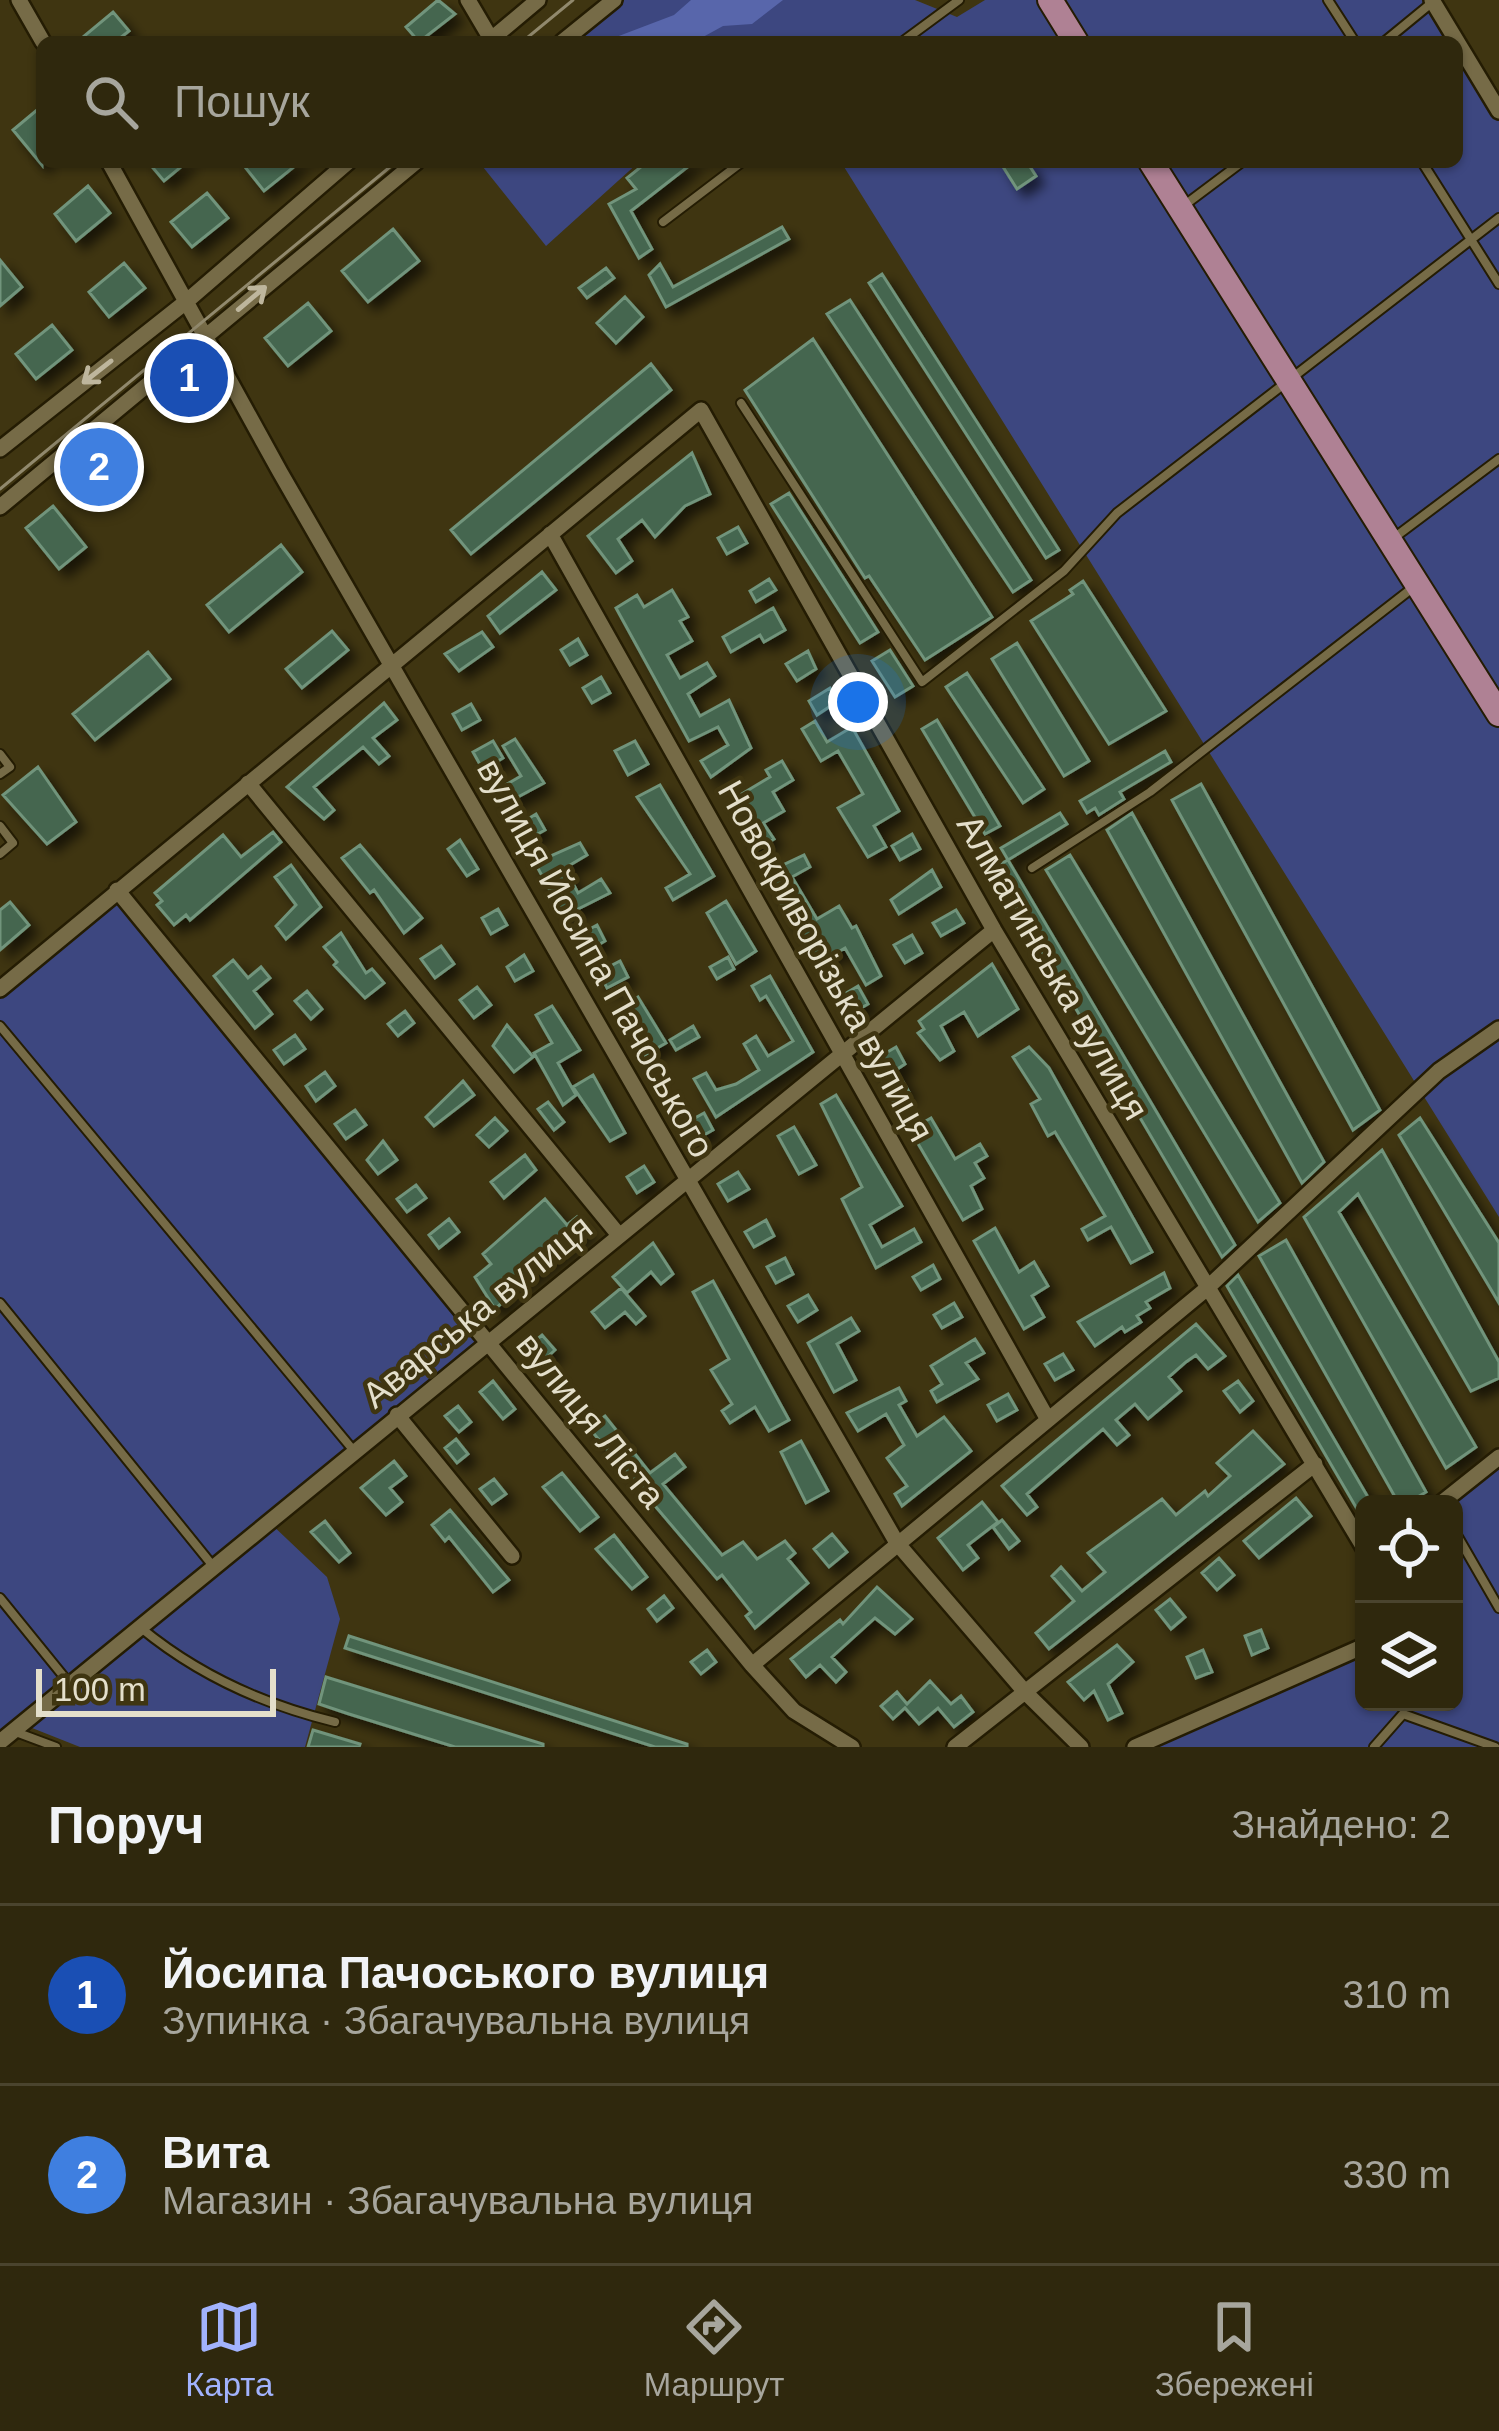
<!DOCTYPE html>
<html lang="uk">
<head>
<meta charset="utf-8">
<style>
  :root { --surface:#2f280d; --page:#373016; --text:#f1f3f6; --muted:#a7a69d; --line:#4a442e; --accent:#a1b2fd }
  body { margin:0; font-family:Arial,sans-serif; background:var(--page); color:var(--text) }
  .controls { position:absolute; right:36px; bottom:36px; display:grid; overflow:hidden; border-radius:18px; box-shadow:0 3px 9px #0004 }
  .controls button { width:108px; height:108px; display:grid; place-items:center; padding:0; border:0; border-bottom:3px solid var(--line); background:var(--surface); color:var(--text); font:60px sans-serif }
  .scale { position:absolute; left:36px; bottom:30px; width:240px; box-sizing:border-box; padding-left:12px; border:6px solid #e4dfcb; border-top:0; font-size:33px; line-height:42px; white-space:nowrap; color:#e4dfcb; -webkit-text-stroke:9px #3f3511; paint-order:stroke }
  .you { position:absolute; left:858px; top:702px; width:42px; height:42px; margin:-30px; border:9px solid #fff; border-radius:50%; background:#1a73e8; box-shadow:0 0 0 18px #1a73e833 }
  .badge { display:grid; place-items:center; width:78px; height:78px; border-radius:50%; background:var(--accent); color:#fff; font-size:39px; font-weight:700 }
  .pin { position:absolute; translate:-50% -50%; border:6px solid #fff; box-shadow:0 3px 12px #0006 }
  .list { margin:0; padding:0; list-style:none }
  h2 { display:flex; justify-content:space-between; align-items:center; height:156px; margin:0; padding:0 48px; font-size:51px }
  h2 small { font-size:39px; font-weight:400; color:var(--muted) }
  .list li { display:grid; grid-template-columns:78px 1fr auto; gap:36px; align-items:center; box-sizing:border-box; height:180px; padding:0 48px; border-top:3px solid var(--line) }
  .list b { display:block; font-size:45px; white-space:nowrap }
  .list p { margin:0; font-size:39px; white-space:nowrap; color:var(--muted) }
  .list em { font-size:39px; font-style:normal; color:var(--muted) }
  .icon { flex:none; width:66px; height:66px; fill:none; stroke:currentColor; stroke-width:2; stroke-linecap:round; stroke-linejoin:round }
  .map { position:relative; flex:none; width:1499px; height:1747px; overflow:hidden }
  .search { position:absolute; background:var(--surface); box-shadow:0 3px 9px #0004; left:36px; right:36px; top:36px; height:132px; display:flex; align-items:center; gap:30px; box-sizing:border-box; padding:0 42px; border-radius:18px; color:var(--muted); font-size:45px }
  .sheet { height:516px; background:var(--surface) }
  nav { display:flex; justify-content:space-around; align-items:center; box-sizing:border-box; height:168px; border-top:3px solid var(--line); background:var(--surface); font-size:33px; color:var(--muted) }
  nav a { display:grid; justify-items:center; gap:6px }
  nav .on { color:var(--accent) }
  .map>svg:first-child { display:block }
  .green { fill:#3d4780 }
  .forest { fill:#5866ab }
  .building { fill:#45664f; stroke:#71947b; stroke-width:3; filter:url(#shadow) }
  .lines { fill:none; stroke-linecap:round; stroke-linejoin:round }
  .lane-casing { stroke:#241c03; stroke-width:12 }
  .street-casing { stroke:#241c03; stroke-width:20 }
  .primary-casing { stroke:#241c03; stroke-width:28 }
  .lane { stroke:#766b47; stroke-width:8 }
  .street { stroke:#766b47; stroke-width:15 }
  .primary { stroke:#af8194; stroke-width:24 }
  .tram { stroke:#91896d; stroke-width:3 }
  .oneway { stroke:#beb69d }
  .labels { text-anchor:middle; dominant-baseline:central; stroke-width:9; stroke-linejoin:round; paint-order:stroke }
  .street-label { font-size:36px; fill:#e4dfcb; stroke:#3f3511 }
</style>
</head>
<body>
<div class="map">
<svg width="1499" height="1747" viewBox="0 0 1499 1747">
  <defs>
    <filter id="shadow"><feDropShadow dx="8" dy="8" stdDeviation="6" flood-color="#0009"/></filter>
  </defs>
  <rect width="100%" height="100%" fill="#3f3511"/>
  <path class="green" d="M614 0H915L957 17 985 0H1432L1499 111V1217L841 162H1457V42H562Z
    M479 162H639L546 246Z
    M117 890 487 1339 268 1521 327 1577 340 1619 305 1747H80L22 1724 0 1742V989Z
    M1499 1457V1747H1135L1364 1646V1702H1454V1504H1440Z"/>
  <path class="forest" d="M691 0H783L752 24 723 26 694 42H603L674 15Z"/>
  <path class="building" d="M438 0 455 14 419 42 406 27Z
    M113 12 129 31 115 42H77Z
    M37 110 42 117V165L13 130Z
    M148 162H187L164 181Z
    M241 162H300L264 191Z
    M647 162H694L631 211 652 249 639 258 609 204 636 189 627 178Z
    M1000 162H1027L1036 176 1017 189Z
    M88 186 110 213 76 241 55 214Z
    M207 193 228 218 192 247 171 222Z
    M782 227 789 239 666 307 649 275 660 264 673 287Z
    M393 229 419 261 368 302 342 271Z
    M0 260 22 287 0 306Z
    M124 263 145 288 109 317 89 292Z
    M606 268 614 278 587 298 579 288Z
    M882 274 1059 550 1046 558 869 283Z
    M625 297 643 317 616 343 597 323Z
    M850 300 1031 580 1013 592 827 314Z
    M308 303 331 331 288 366 265 338Z
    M52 325 72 350 36 379 16 354Z
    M813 339 992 617 925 660 869 576 865 578 745 390Z
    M651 364 671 390 471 554 451 530Z
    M120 444 139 468 107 493 95 478 103 472 96 463Z
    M692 453 710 494 685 506 655 537 642 520 618 539 632 561 616 573 588 536Z
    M789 493 878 632 860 643 771 504Z
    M53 506 86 547 59 569 26 528Z
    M738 527 747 543 727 554 718 538Z
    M281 545 302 572 229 632 207 605Z
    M542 572 556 590 500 633 488 616Z
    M769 579 776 590 756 602 750 591Z
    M1083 581 1166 711 1109 744 1031 621 1073 594 1070 590Z
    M672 590 688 617 680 621 692 641 667 655 680 678 707 663 715 676 688 694 700 716 729 700 751 748 711 777 701 761 728 745 718 727 689 741 616 608 637 595 644 607Z
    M773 608 785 630 764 642 760 635 731 652 723 637Z
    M332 631 348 650 302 688 286 669Z
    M482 632 493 647 459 671 445 654Z
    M578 639 587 655 570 665 561 650Z
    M1017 643 1089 761 1064 776 992 659Z
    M890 650 913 686 895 697 872 661Z
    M808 651 816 669 797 681 786 664Z
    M148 652 170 679 95 740 73 714Z
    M967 673 1044 789 1023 803 946 687Z
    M601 677 610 693 592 703 583 688Z
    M830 688 838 701 817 715 809 701Z
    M384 703 397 720 373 738 389 756 379 764 363 747 314 787 334 810 324 819 287 787Z
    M471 704 480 720 462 730 453 714Z
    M937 720 1000 826 985 834 922 729Z
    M815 721 827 742 852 727 899 811 874 826 886 847 868 857 838 808 863 794 838 751 821 761 802 729Z
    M515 739 544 783 503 805 495 791 521 776 503 746Z
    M493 741 503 758 483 770 473 752Z
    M635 741 648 764 628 775 615 751Z
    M1165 751 1171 762 1120 792 1124 799 1099 815 1095 808 1087 813 1080 801Z
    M782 761 793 780 773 792 784 811 758 826 740 795 770 777 766 770Z
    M38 767 76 822 47 844 3 795Z
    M1201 784 1380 1110 1353 1130 1172 800Z
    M660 785 714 876 673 900 666 888 690 874 637 797Z
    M1060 813 1067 824 1008 860 1001 848Z
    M1132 813 1324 1162 1302 1183 1107 830Z
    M536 814 545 830 527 840 518 825Z
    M764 824 774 839 753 852 744 837Z
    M273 832 281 842 190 920 186 915 174 925 157 905 162 901 155 893 223 835 241 857Z
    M912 834 920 849 900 860 892 846Z
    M460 840 478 869 467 876 448 849Z
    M580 843 587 855 565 868 578 893 601 879 610 893 564 916 535 863Z
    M360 845 422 918 404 933 374 890 370 893 342 858Z
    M804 855 810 867 792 877 817 919 839 906 852 928 856 926 881 976 866 985 845 948 816 965 764 874Z
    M1070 855 1280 1203 1258 1222 1046 870Z
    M1008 860 1235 1245 1222 1257 993 868Z
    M291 865 321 907 286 939 276 926 296 905 275 877Z
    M932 870 941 887 899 914 891 900Z
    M726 901 756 951 736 964 707 913Z
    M10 902 29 925 0 950V910Z
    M498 909 507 925 491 934 482 918Z
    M956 910 964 923 941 936 933 923Z
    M597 925 605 941 586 952 577 936Z
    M341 933 366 973 372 969 384 983 365 998 334 965 337 962 324 947Z
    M912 935 922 953 905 963 894 945Z
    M441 946 454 964 435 978 421 959Z
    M524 955 533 971 515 981 507 967Z
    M728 957 734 969 717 979 710 967Z
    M233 960 248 978 261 967 270 978 254 991 272 1014 255 1028 214 976Z
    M620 961 628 977 607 988 599 972Z
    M992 964 1018 1009 978 1036 964 1012 941 1026 954 1051 940 1060 918 1033 924 1029 919 1021Z
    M770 976 813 1052 716 1117 694 1079 706 1073 716 1090 736 1084 759 1070 744 1044 756 1036 768 1056 793 1041 766 996 760 1000 752 986Z
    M858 986 868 1004 846 1017 836 999Z
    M477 987 491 1005 474 1018 460 1000Z
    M307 991 322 1009 311 1019 295 1001Z
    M638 997 666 1043 645 1055 618 1009Z
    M552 1006 580 1050 558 1063 576 1095 563 1105 534 1053 552 1043 536 1015Z
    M405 1011 414 1023 398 1036 388 1024Z
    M507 1025 533 1057 514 1072 493 1046Z
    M693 1026 699 1037 676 1050 670 1040Z
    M295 1035 305 1049 284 1064 274 1050Z
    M896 1047 905 1064 896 1070 909 1092 893 1101 872 1061Z
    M1029 1047 1049 1068 1152 1252 1131 1263 1111 1227 1088 1240 1082 1229 1105 1216 1055 1132 1048 1136 1031 1104 1040 1099 1013 1057Z
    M325 1072 335 1086 316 1101 306 1086Z
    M593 1075 625 1133 610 1141 573 1087Z
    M463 1081 474 1095 434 1126 426 1117Z
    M836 1095 902 1206 870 1225 882 1247 914 1229 921 1242 876 1268 842 1199 862 1187 821 1104Z
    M548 1102 564 1122 554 1130 538 1109Z
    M355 1110 366 1125 346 1139 335 1124Z
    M704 1113 713 1130 693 1141 684 1124Z
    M495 1118 507 1131 489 1147 477 1135Z
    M931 1118 955 1159 980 1144 987 1156 975 1163 984 1178 971 1186 982 1209 963 1220 910 1130Z
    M1420 1118 1499 1243V1303L1399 1135Z
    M794 1127 816 1165 799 1174 778 1136Z
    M383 1141 397 1160 378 1174 367 1160Z
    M1382 1150 1499 1362V1378L1471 1391 1358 1194 1339 1212 1476 1447 1446 1468 1304 1217Z
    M525 1155 536 1170 504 1198 491 1182Z
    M644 1166 654 1182 637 1193 627 1177Z
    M738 1172 749 1189 728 1201 718 1184Z
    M416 1185 426 1198 407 1212 397 1199Z
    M545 1199 567 1225 577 1217 587 1230 507 1293 510 1296 495 1309 475 1277 491 1264 483 1254Z
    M449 1219 459 1232 439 1248 429 1235Z
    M766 1220 774 1236 754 1247 745 1232Z
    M995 1228 1019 1272 1034 1262 1048 1286 1032 1296 1044 1317 1024 1329 974 1241Z
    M1286 1240 1426 1492 1406 1504H1399L1259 1256Z
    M653 1243 673 1274 661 1284 651 1272 627 1293 613 1277Z
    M785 1258 793 1274 776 1283 767 1267Z
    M933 1265 940 1279 921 1290 913 1277Z
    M1164 1273 1170 1288 1146 1302 1150 1308 1137 1316 1141 1322 1125 1332 1122 1327 1095 1346 1078 1322Z
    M1238 1275 1372 1504H1364V1521L1227 1286Z
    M713 1281 789 1420 769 1431 755 1407 730 1423 722 1411 732 1404 711 1370 729 1359 693 1292Z
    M621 1288 645 1316 636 1324 625 1312 605 1328 592 1312Z
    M808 1295 817 1310 798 1322 788 1306Z
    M954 1303 962 1317 942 1328 934 1315Z
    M851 1318 859 1331 837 1344 856 1380 834 1392 808 1343Z
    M1196 1324 1225 1356 1208 1369 1196 1355 1186 1362 1169 1377 1181 1391 1148 1419 1135 1404 1116 1420 1129 1435 1117 1445 1103 1429 1027 1494 1037 1507 1027 1515 1002 1486Z
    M542 1335 555 1350 543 1361 529 1346Z
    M975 1339 984 1353 966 1363 978 1379 937 1402 931 1391 942 1384 931 1366Z
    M1063 1354 1073 1370 1055 1380 1045 1364Z
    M493 1381 515 1409 503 1419 480 1392Z
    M1238 1381 1253 1401 1240 1412 1224 1391Z
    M899 1388 906 1401 899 1405 917 1436 944 1417 971 1451 902 1506 895 1494 907 1486 887 1458 904 1445 886 1414 858 1431 847 1413Z
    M1008 1394 1017 1410 997 1421 988 1405Z
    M458 1406 471 1422 459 1432 445 1416Z
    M605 1416 650 1473 675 1454 685 1467 663 1484 722 1555 743 1542 757 1559 785 1541 795 1553 788 1559 808 1583 755 1628 746 1616 751 1612 722 1575 717 1579 589 1428Z
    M1253 1431 1284 1464 1049 1649 1036 1633 1074 1601 1052 1576 1061 1567 1082 1591 1105 1572 1088 1553 1162 1499 1176 1515 1205 1491 1208 1496 1230 1476 1217 1463Z
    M456 1439 468 1454 457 1463 445 1448Z
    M801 1441 828 1491 806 1503 781 1452Z
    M394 1461 406 1476 390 1488 402 1502 386 1515 361 1488Z
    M562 1473 598 1517 580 1531 543 1487Z
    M494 1479 506 1494 492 1504 480 1489Z
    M1296 1498 1311 1516 1259 1558 1244 1541Z
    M982 1502 998 1522 968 1545 978 1558 963 1570 938 1538Z
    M450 1510 509 1580 493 1592 449 1537 445 1541 432 1525Z
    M1002 1520 1019 1541 1009 1549 993 1527Z
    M325 1521 350 1553 339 1562 311 1532Z
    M832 1534 847 1552 829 1567 814 1549Z
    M614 1535 647 1577 632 1589 596 1549Z
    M1219 1558 1234 1575 1217 1590 1202 1573Z
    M877 1587 912 1619 895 1634 875 1618 832 1657 846 1672 836 1682 820 1665 806 1677 791 1659 840 1620 843 1624Z
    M664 1596 673 1608 657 1621 648 1609Z
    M1170 1599 1185 1617 1171 1629 1156 1610Z
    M1261 1630 1268 1648 1252 1655 1245 1636Z
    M349 1636 687 1744V1747H655L345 1648Z
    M1117 1645 1133 1662 1108 1684 1122 1713 1108 1720 1094 1691 1084 1700 1068 1682Z
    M707 1650 716 1662 701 1674 691 1662Z
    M1203 1650 1212 1672 1196 1678 1187 1657Z
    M326 1677 543 1744V1747H455L349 1714 319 1704Z
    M930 1681 951 1704 961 1696 973 1712 954 1727 938 1708 919 1724 905 1708 893 1719 881 1706 897 1692 907 1704Z
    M313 1730 360 1744 359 1747H308Z"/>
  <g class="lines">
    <g class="lane-casing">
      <path id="lane" d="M1328 0 1355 42
        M902 42 959 0
        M1384 42 1434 1
        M1422 162 1499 284
        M1186 204 1242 162
        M663 222 742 162
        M741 403 922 682 1064 571 1117 513 1499 218
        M1395 537 1499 459
        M0 754 10 767 0 774
        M0 826 13 843 0 854
        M1032 868 1150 792 1415 586
        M0 1026 354 1451
        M0 1303 213 1566
        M1454 1530 1499 1608
        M0 1598 69 1683
        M141 1628C197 1674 265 1705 335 1722
        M13 1731 56 1747
        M1374 1747 1403 1714 1495 1747"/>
    </g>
    <g class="street-casing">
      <path id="street" d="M19 0 43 42
        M468 0 491 39
        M1432 0 1499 111
        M488 42 538 0
        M562 42 614 0
        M109 162 280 472 897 1543 1025 1692 1081 1747
        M0 449 187 301 348 162
        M0 507 416 162
        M550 534 1047 1418
        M248 783 618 1234
        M117 890 752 1665 794 1711 852 1747
        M0 989 701 410 994 930 1364 1548
        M397 1415 512 1556
        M1440 1504 1499 1457
        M752 1665 1205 1290 1439 1071 1499 1029
        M0 1742 994 930
        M955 1747 1315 1464
        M1135 1747 1364 1646"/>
    </g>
    <g class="primary-casing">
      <path id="primary" d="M1050 0 1076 42
        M1151 162 1499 714"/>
    </g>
    <use href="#lane" class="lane"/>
    <use href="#street" class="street"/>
    <use href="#primary" class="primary"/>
    <path class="tram" d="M522 42 573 0
      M0 489 396 162"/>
  </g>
  <defs><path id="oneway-shaft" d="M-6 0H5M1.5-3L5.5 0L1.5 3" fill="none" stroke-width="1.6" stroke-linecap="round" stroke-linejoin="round" transform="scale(3)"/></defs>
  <g class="oneway">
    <use href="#oneway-shaft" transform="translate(252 298) rotate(-40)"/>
    <use href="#oneway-shaft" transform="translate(97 372) rotate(142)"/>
  </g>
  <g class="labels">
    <g class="street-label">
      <text transform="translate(596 958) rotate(61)">вулиця Йосипа Пачоського</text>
      <text transform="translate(826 961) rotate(61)">Новокриворізька вулиця</text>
      <text transform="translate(1053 967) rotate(60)">Алматинська вулиця</text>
      <text transform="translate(477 1311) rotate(-39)">Аварська вулиця</text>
      <text transform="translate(591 1420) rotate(51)">вулиця Ліста</text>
    </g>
  </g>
</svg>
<div class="controls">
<button><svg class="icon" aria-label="locate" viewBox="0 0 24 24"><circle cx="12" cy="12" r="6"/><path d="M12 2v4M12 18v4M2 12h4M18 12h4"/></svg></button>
<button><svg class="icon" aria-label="layers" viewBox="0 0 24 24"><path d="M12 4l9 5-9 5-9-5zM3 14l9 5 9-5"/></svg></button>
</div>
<div class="scale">100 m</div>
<div class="you"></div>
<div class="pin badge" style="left:189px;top:378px;background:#1a4fb4">1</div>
<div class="pin badge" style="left:99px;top:467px;background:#3f7fe0">2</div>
<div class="search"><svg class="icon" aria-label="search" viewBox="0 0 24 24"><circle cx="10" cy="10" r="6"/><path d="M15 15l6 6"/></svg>Пошук</div>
</div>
<section class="sheet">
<h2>Поруч<small>Знайдено: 2</small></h2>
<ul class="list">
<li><span class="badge" style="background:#1a4fb4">1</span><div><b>Йосипа Пачоського вулиця</b><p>Зупинка · Збагачувальна вулиця</p></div><em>310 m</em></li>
<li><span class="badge" style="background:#3f7fe0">2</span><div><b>Вита</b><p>Магазин · Збагачувальна вулиця</p></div><em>330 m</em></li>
</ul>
</section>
<nav>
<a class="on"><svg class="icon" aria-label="map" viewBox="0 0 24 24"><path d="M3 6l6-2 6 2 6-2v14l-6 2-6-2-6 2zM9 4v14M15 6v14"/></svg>Карта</a>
<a><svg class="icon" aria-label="directions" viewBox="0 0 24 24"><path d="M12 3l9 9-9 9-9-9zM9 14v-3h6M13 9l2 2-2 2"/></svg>Маршрут</a>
<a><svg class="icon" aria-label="saved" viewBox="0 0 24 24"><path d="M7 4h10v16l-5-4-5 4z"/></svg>Збережені</a>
</nav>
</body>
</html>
